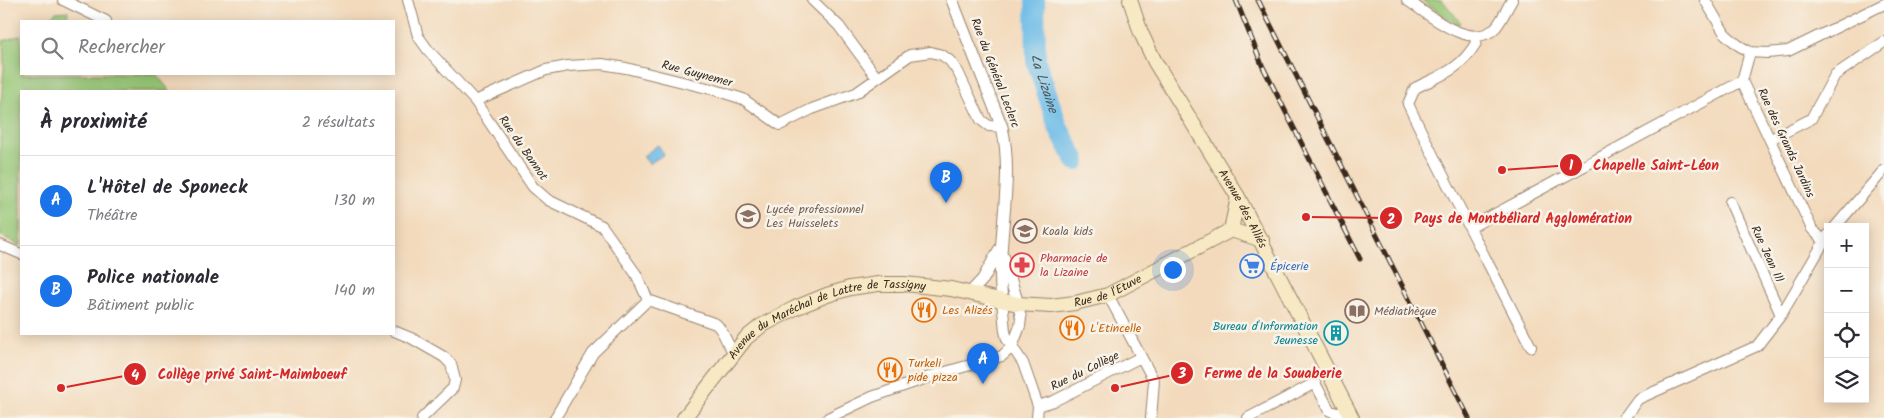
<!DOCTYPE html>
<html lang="fr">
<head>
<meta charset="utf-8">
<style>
  :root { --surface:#fff; --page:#f2f2f3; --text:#2b2b33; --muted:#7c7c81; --line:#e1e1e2; --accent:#1a73e8 }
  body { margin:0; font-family:Kalam,sans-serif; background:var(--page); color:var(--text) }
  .controls { position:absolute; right:15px; bottom:15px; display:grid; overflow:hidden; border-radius:0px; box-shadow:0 2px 12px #0003 }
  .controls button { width:45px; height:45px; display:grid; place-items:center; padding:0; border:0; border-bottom:1px solid var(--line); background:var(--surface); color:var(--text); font:25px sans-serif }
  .you { position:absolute; left:1172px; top:269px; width:18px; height:18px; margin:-12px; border:4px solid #fff; border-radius:50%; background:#1a73e8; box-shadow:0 0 0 8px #1a73e833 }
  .badge { display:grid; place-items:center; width:32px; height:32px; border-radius:50%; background:var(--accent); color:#fff; font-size:16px; font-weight:700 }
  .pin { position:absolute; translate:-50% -41px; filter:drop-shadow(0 1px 2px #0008) }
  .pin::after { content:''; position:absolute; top:26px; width:18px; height:15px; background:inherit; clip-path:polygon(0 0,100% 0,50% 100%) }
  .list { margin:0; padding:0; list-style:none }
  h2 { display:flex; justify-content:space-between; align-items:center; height:65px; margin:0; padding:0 20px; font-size:21px }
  h2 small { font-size:16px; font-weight:400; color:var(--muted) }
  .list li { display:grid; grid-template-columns:32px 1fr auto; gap:15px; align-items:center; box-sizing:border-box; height:90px; padding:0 20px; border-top:1px solid var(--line) }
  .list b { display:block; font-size:19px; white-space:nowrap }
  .list p { margin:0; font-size:16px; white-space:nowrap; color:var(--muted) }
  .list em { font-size:16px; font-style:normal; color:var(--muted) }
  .icon { flex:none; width:28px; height:28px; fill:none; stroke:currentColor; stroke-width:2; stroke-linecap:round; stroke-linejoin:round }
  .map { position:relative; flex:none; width:1884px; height:418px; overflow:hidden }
  .search { position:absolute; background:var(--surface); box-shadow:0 2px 12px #0003; left:20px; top:20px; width:375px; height:55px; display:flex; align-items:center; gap:12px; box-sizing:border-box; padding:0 18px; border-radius:0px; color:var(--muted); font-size:19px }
  .panel { position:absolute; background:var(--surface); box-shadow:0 2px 12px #0003; left:20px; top:90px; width:375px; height:245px; border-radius:0px }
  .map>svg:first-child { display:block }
  .green { fill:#98c877; stroke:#6a794a }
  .water { fill:#6dbce8; stroke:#547383 }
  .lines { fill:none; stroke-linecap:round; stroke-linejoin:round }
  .river { stroke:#6dbce8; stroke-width:20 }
  .minor-casing { stroke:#97826d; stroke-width:12 }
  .tertiary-casing { stroke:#97826d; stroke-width:13 }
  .secondary-casing { stroke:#97826d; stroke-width:16 }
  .minor { stroke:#fff; stroke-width:10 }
  .tertiary { stroke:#fff; stroke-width:11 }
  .secondary { stroke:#f6e9c3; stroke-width:14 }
  .rail-casing { stroke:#3b2a1e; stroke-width:5 }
  .rail { stroke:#f7f3e8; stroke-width:3; stroke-dasharray:9; stroke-linecap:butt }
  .labels { text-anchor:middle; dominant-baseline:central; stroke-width:5; stroke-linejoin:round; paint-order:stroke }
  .street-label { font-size:12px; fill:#3b2a1e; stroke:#f7f3e8 }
  .education-label { font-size:12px; fill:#785e54; stroke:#f7f3e8; text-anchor:start }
  .health-label { font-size:12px; fill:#be3a42; stroke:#f7f3e8; text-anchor:start }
  .shop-label { font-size:12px; fill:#366cbe; stroke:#f7f3e8; text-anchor:start }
  .food-label { font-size:12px; fill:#c56008; stroke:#f7f3e8; text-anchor:start }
  .culture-label { font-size:12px; fill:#0d838f; stroke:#f7f3e8; text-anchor:end }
  .water-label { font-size:14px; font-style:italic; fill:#4a565b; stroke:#f7f3e8 }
  .leader { fill:none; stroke:#d62828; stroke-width:2 }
  .callout-dot { fill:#d62828; stroke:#f7f3e8; stroke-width:2 }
  .mark-label { font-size:15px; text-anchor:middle; font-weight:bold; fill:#fff }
  .callout-label { font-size:14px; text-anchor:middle; font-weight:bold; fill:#d62828; stroke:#f7f3e8; stroke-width:5; stroke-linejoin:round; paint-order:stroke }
</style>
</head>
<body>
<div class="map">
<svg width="1884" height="418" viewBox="0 0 1884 418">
  <rect width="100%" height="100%" fill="#f7f3e8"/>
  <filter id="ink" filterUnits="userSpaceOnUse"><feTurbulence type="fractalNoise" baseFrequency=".02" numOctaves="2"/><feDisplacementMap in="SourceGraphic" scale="10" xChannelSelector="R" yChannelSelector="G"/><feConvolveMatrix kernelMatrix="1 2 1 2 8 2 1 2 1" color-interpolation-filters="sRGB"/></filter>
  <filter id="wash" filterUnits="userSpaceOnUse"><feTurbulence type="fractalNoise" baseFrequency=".0096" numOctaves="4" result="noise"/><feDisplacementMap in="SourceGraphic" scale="20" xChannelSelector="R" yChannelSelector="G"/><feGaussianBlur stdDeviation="1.12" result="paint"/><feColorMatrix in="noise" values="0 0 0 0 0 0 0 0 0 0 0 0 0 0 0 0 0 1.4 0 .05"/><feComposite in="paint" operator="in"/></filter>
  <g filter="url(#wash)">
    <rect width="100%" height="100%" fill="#f3dabc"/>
    <path class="green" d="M1421 0H1442L1461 23 1458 25Z
      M68 11 67 21H46L56 12Z
      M21 35V74H156L170 91H21V246L0 235V102L1 101 4 68 3 41Z"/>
    <path class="water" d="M658 145 664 154 649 164 643 156Z"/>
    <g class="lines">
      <path class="river" id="s1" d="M1035 0 1036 61 1058 127 1076 161"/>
    </g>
  </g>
  <g filter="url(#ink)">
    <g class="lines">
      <g class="minor-casing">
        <path id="minor" d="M63 0 106 21
          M408 0 418 36 428 50 475 101 533 187 548 200 602 226 636 274 648 300 716 324C725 332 726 344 734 352
          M812 0 839 26 877 78
          M1407 0C1428 14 1472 53 1496 27 1502 20 1507 8 1512 0
          M1705 0 1725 34 1738 45 1750 52 1767 53 1788 51 1884 4
          M1475 37 1476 43C1460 70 1442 75 1415 88L1408 104C1447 186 1490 266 1531 347
          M1750 52 1742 81 1812 229 1823 240
          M475 101 546 70 568 66 602 64 626 68 715 90 743 99 780 125 812 109 856 93 910 55 931 52 942 55 950 61 958 72 981 120 989 126 1002 127
          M1771 139 1811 119 1835 75 1884 42
          M1730 202 1781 315
          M1471 227 1742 81
          M1835 227 1884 170
          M0 245 21 254
          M1108 295 1154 381 1151 418
          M1002 300 1005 331 1007 339 1023 363 1038 406 1037 418
          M394 331 411 338 444 357 451 364 455 380 453 388 422 418
          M1038 406 1054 401 1141 357
          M555 418 593 353 648 300
          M828 418 872 397 935 375 1002 356 1012 347 1020 326 1021 318 1018 304
          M1248 418 1315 383 1330 411 1351 416
          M1624 418 1638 399 1757 346 1781 315 1828 235"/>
      </g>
      <g class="tertiary-casing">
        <path id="tertiary" d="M952 0 1002 127C1015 182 995 243 1002 300
          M1004 258 1018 304
          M970 293 983 279 999 250"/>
      </g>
      <g class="secondary-casing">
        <g id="secondary">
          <path id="s2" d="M1130 0 1141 33 1155 62 1238 197 1352 418"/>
          <path d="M1231 230 1238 197"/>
          <path id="s3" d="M684 418 746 338 761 326 795 308 827 295 850 288 878 284H905L951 289 1018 304 1051 306 1075 303 1108 295 1231 230 1262 240"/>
        </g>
      </g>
      <use href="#minor" class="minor"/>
      <use href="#tertiary" class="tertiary"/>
      <use href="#secondary" class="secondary"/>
      <g class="rail-casing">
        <path id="rail" d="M1236 0 1262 65 1360 259
          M1258 0 1469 418"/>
      </g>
      <use href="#rail" class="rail"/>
    </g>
  </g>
  <defs>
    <g id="school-ring" transform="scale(1.25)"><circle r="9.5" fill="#f7f3e8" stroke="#8d6e63" stroke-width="1.5"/><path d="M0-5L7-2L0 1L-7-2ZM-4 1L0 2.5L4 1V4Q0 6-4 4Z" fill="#8d6e63"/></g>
    <g id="pharmacy-ring" transform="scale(1.25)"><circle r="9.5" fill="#f7f3e8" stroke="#e0444e" stroke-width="1.5"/><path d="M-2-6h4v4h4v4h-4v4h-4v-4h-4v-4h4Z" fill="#e0444e"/></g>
    <g id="supermarket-ring" transform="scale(1.25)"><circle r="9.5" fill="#f7f3e8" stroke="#3f7fe0" stroke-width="1.5"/><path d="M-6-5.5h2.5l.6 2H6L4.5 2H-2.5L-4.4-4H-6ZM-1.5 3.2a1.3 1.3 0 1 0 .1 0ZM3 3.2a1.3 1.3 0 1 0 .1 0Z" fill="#3f7fe0"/></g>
    <g id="restaurant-ring" transform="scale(1.25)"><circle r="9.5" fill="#f7f3e8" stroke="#e8710a" stroke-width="1.5"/><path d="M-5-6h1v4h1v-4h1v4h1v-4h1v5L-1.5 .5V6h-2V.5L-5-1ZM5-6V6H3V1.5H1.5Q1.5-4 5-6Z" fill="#e8710a"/></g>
    <g id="library-ring" transform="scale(1.25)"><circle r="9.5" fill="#f7f3e8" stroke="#8d6e63" stroke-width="1.5"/><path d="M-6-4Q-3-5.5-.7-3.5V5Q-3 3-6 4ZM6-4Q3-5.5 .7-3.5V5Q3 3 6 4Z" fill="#8d6e63"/></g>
    <g id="building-ring" transform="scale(1.25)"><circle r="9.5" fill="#f7f3e8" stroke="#0f9aa8" stroke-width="1.5"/><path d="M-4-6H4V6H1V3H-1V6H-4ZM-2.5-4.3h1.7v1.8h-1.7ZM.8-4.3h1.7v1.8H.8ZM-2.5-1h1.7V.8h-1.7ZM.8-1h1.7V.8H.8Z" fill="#0f9aa8"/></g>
  </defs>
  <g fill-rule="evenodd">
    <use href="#school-ring" x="748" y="216"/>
    <use href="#school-ring" x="1025" y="231"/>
    <use href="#pharmacy-ring" x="1022" y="265"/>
    <use href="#supermarket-ring" x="1252" y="266"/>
    <use href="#restaurant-ring" x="924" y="310"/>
    <use href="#library-ring" x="1357" y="311"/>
    <use href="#restaurant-ring" x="1072" y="328"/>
    <use href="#building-ring" x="1336" y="333"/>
    <use href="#restaurant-ring" x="890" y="370"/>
  </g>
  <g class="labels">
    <g class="street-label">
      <text transform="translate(995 73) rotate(69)">Rue du Général Leclerc</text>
      <text transform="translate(697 74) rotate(15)">Rue Guynemer</text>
      <text transform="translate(1786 143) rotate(65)">Rue des Grands Jardins</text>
      <text transform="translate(523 148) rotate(55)">Rue du Bannot</text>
      <text stroke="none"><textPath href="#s2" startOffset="238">Avenue des Alliés</textPath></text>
      <text transform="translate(1767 254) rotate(65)">Rue Jean Ill</text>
      <text stroke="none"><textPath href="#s3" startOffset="480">Rue de l'Etuve</textPath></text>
      <text stroke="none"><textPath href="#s3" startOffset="185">Avenue du Maréchal de Lattre de Tassigny</textPath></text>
      <text transform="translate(1085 371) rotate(-26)">Rue du Collège</text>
    </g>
    <g class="education-label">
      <text x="766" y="209">Lycée professionnel<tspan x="766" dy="14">Les Huisselets</tspan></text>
      <text x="1042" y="231">Koala kids</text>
      <text x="1374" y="311">Médiathèque</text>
    </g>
    <g class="health-label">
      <text x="1040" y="258">Pharmacie de<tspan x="1040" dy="14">la Lizaine</tspan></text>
    </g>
    <g class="shop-label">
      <text x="1270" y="266">Épicerie</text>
    </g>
    <g class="food-label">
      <text x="942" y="310">Les Alizés</text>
      <text x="1090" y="328">L'Etincelle</text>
      <text x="908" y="363">Turkeli<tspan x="908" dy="14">pide pizza</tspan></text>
    </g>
    <g class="culture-label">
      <text x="1318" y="326">Bureau d'Information<tspan x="1318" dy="14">Jeunesse</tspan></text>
    </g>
    <g class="water-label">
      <text stroke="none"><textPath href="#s1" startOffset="85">La Lizaine</textPath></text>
    </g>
  </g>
  <path class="leader" d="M1502 170L1571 165M1306 217L1391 218M1115 388L1182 373M61 388L135 374"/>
  <g class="callout-dot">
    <circle cx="1502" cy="170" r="5"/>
    <circle cx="1306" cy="217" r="5"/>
    <circle cx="1115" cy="388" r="5"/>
    <circle cx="61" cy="388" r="5"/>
    <circle cx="1571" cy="165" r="12"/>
    <circle cx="1391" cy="218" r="12"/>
    <circle cx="1182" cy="373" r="12"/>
    <circle cx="135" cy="374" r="12"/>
  </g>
  <g class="mark-label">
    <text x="1571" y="170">1</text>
    <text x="1391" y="224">2</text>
    <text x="1182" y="378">3</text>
    <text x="135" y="380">4</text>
  </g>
  <g class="callout-label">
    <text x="1656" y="170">Chapelle Saint-Léon</text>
    <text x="1523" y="223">Pays de Montbéliard Agglomération</text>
    <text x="1273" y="378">Ferme de la Souaberie</text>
    <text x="252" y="379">Collège privé Saint-Maimboeuf</text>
  </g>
</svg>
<div class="controls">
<button>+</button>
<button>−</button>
<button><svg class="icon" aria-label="locate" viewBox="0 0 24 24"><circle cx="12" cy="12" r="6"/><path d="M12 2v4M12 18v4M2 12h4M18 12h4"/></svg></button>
<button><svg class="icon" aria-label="layers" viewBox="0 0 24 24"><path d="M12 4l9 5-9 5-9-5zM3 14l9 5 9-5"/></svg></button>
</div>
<div class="you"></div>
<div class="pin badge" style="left:983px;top:384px">A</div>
<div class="pin badge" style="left:946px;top:203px">B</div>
<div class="search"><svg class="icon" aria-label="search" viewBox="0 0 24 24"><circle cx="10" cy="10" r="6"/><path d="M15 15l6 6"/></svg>Rechercher</div>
<section class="panel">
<h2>À proximité<small>2 résultats</small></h2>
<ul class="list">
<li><span class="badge">A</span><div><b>L'Hôtel de Sponeck</b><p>Théâtre</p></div><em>130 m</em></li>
<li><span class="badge">B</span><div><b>Police nationale</b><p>Bâtiment public</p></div><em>140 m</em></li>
</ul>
</section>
</div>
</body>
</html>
